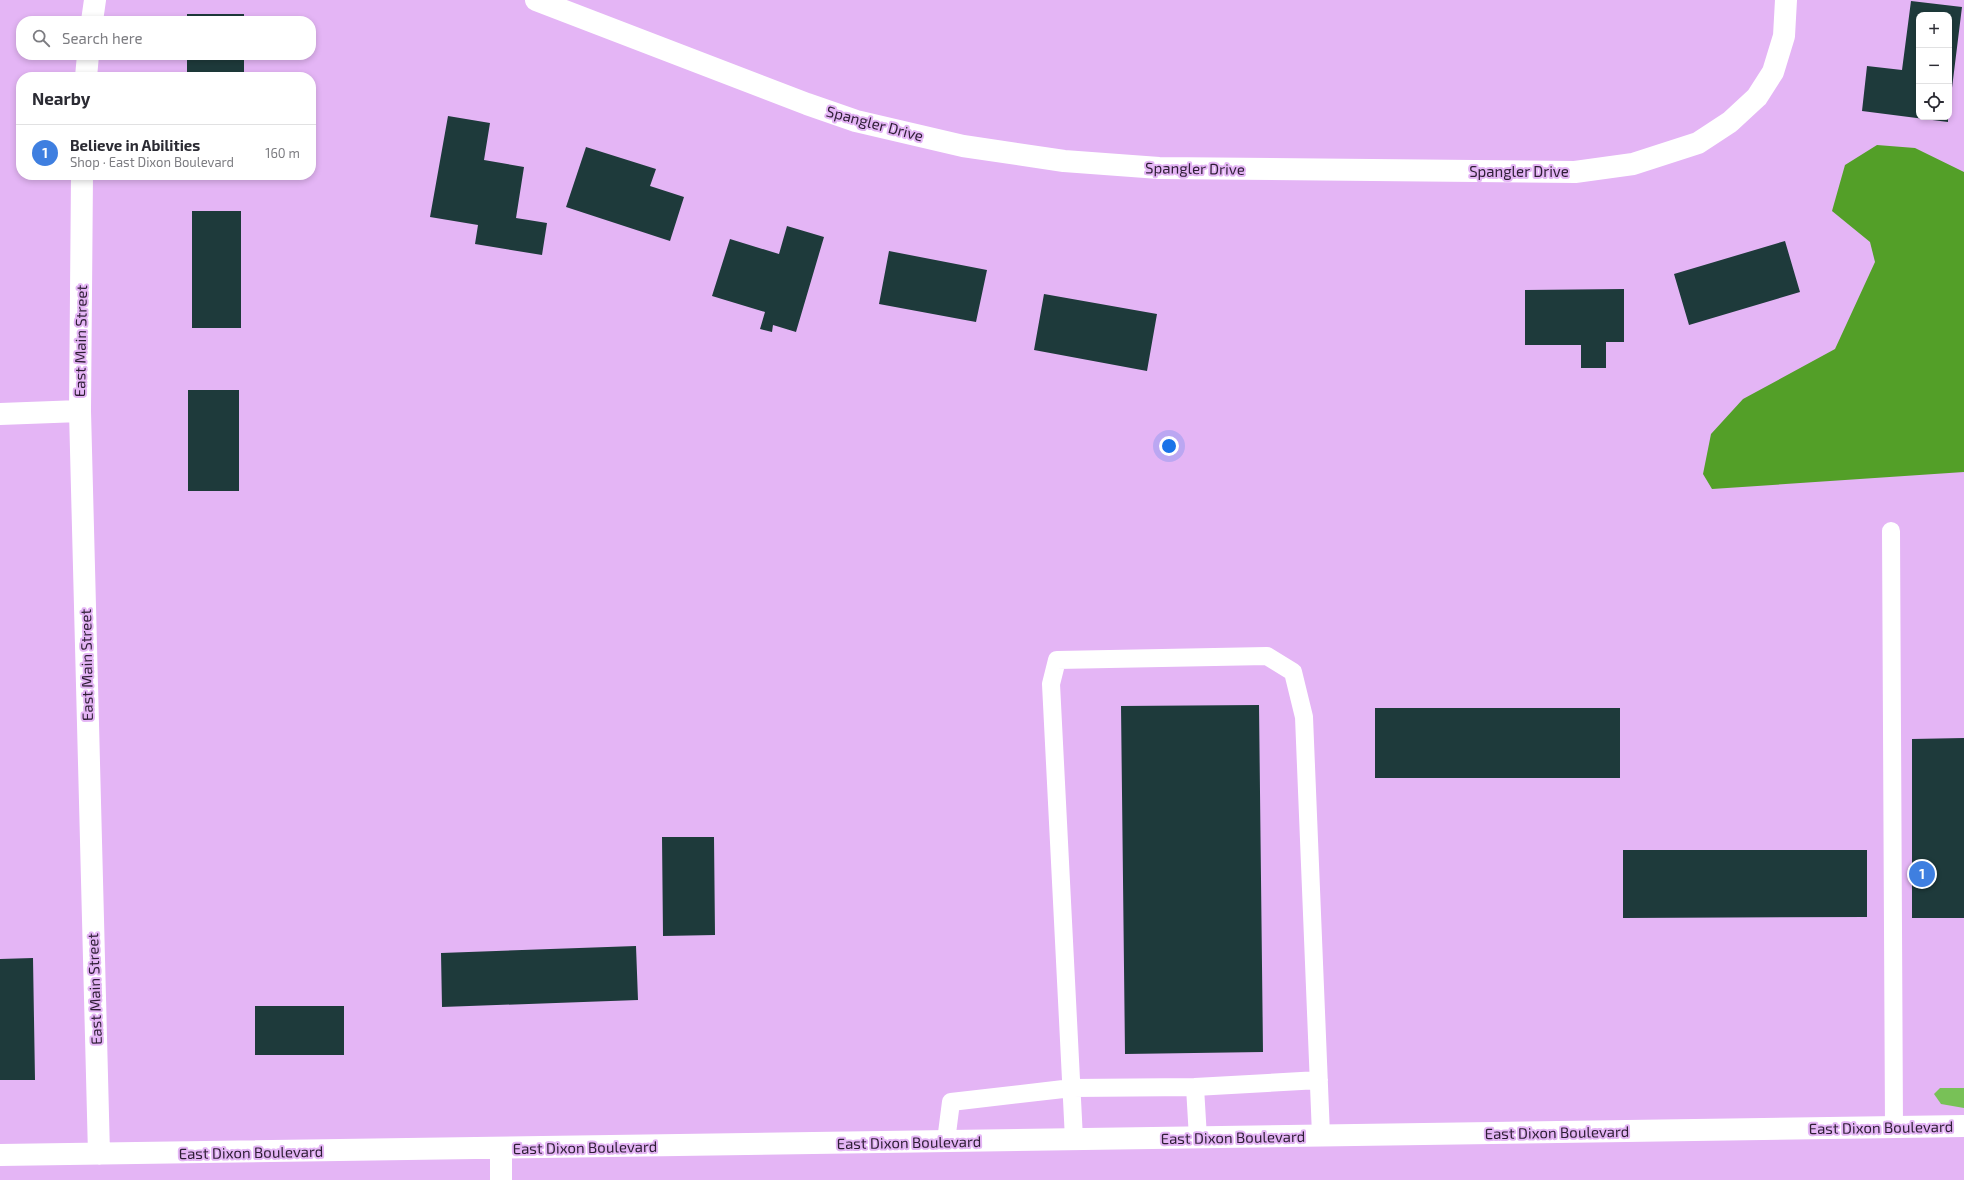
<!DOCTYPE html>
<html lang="en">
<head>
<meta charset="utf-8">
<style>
  :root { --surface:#fff; --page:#f7f7f7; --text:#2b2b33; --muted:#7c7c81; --line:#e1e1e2; --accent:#1a73e8 }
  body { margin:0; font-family:"Exo 2",sans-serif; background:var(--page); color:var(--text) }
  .controls { position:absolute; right:12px; top:12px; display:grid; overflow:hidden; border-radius:8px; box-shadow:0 2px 6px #0003 }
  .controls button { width:36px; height:36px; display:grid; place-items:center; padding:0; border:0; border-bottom:1px solid var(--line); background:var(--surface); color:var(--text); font:20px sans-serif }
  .you { position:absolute; left:1169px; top:446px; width:14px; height:14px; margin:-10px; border:3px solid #fff; border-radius:50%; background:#1a73e8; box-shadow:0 0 0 6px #1a73e833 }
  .badge { display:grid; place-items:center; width:26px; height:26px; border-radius:50%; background:var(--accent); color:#fff; font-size:13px; font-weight:700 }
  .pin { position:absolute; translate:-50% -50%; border:2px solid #fff; box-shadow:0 1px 4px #0006 }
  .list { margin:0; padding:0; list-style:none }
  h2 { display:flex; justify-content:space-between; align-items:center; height:52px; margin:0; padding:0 16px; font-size:17px }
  h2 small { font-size:13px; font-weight:400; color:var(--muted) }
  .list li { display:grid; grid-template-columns:26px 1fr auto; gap:12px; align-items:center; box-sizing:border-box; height:56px; padding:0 16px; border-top:1px solid var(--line) }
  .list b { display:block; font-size:15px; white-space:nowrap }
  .list p { margin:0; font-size:13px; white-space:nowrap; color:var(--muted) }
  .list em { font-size:13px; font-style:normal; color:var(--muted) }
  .icon { flex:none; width:22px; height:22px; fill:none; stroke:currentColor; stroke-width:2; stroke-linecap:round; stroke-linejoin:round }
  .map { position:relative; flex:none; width:1964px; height:1180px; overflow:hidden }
  .search { position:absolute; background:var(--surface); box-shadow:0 2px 6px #0003; left:16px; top:16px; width:300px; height:44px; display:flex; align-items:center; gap:10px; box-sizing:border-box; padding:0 14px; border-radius:16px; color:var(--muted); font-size:15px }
  .panel { position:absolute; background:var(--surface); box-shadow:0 2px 6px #0003; left:16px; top:72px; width:300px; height:108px; border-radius:16px }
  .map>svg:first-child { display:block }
  .green { fill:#78c157 }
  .forest { fill:#539f28 }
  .building { fill:#1e3a3b }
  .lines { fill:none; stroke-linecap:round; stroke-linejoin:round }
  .lane { stroke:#fff; stroke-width:18 }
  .street { stroke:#fff; stroke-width:22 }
  .labels { text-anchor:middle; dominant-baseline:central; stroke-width:4; stroke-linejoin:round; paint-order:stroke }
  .street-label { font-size:15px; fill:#2e1d35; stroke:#e4b5f5 }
</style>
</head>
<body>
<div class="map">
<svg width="1964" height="1180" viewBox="0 0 1964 1180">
  <rect width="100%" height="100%" fill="#e4b5f5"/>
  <path class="green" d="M1940 1088H1964V1108L1941 1104 1934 1094Z"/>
  <path class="forest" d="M1877 145 1915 148 1964 172V472L1712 489 1703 474 1711 434 1743 399 1835 349 1875 262 1870 242 1832 211 1845 165Z"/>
  <path class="building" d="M1911 1 1962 7 1950 104 1949 15H1919V117H1948V122L1862 111 1867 66 1902 70Z
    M187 14H244V21H187Z
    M187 55H244V77H187Z
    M448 116 490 123 484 160 524 167 516 218 547 223 542 255 475 244 478 225 430 217Z
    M586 147 656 169 650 186 684 197 670 241 566 207Z
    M192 211H241V328H192Z
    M787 226 824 237 796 332 773 325 772 332 760 329 765 312 712 296 730 239 779 254Z
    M1785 241 1800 292 1689 325 1674 274Z
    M889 251 987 270 976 322 879 304Z
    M1624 289V342H1606V368H1581V345H1525V290Z
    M1044 294 1157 314 1147 371 1034 350Z
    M188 390H239V491H188Z
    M1259 705 1263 1052 1125 1054 1121 706Z
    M1375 708H1620V778H1375Z
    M1964 738V918H1912V739Z
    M662 837H714L715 935 663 936Z
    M1623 850H1867V917L1623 918Z
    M636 946 638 1000 442 1007 441 953Z
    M33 958 35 1080H0V959Z
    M255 1006H344V1055H255Z"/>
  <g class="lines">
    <path class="lane" d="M1891 531 1894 1127
      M1198 1138 1195 1087 1319 1080
      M1074 1139 1051 684 1057 660 1267 656 1293 672 1304 717 1321 1135
      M946 1141 951 1102 1072 1088 1195 1087"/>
    <path class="street" d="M536 0 807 104 856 121 963 146 1064 161 1159 168 1575 172 1633 164 1698 143 1730 122 1757 97 1773 72 1784 36 1786 0
      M92 21 95 0
      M86 77 88 55
      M82 175 80 411 99 1154
      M0 414 80 411
      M0 1155 1964 1126
      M501 1180V1148"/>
  </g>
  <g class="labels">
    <g class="street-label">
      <text transform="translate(875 123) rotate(15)">Spangler Drive</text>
      <text transform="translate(1195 168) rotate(1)">Spangler Drive</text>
      <text x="1519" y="171">Spangler Drive</text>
      <text transform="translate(80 341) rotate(-89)">East Main Street</text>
      <text transform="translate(86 665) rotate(-91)">East Main Street</text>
      <text transform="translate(94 989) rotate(-92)">East Main Street</text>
      <text transform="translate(1881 1127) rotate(-1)">East Dixon Boulevard</text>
      <text transform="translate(1557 1132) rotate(-1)">East Dixon Boulevard</text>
      <text transform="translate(1233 1137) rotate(-1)">East Dixon Boulevard</text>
      <text transform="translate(909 1142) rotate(-1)">East Dixon Boulevard</text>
      <text transform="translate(585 1147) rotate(-1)">East Dixon Boulevard</text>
      <text transform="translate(251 1152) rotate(-1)">East Dixon Boulevard</text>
    </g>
  </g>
</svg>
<div class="controls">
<button>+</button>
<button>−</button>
<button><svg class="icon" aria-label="locate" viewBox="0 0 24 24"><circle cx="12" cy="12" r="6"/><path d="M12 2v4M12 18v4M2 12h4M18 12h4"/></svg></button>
</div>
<div class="you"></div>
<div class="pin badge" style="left:1922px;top:874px;background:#3f7fe0">1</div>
<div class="search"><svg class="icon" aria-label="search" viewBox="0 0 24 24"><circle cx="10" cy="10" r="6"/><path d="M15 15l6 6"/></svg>Search here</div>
<section class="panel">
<h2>Nearby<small></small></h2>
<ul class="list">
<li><span class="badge" style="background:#3f7fe0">1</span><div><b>Believe in Abilities</b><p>Shop · East Dixon Boulevard</p></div><em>160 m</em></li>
</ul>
</section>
</div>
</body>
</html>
